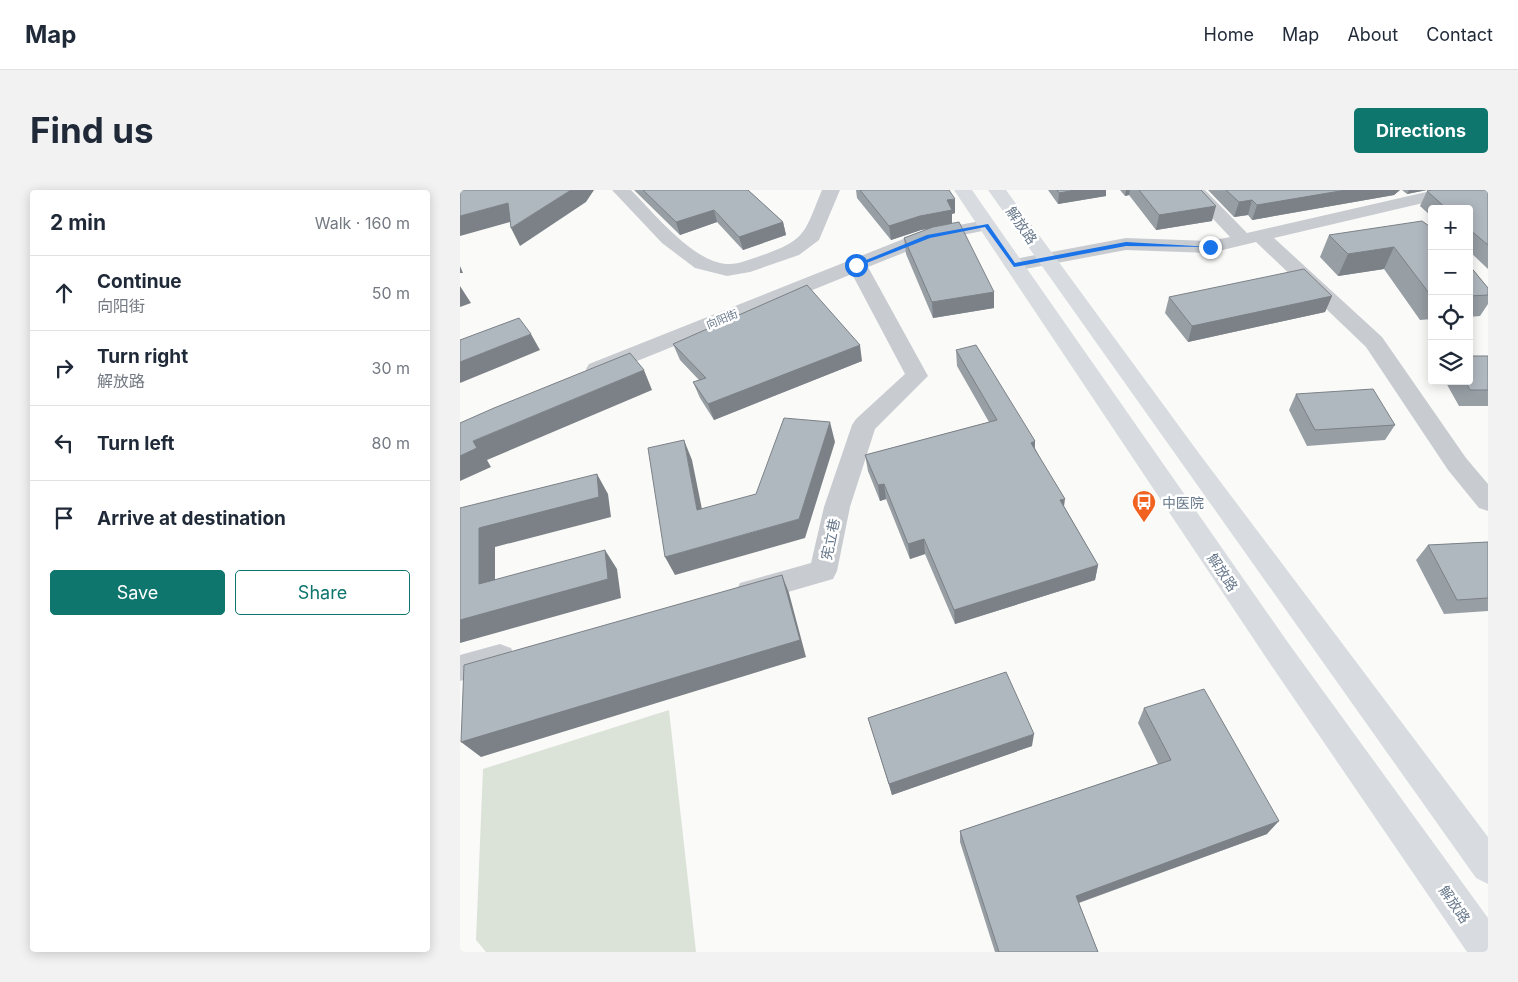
<!DOCTYPE html>
<html lang="en">
<head>
<meta charset="utf-8">
<style>
  :root { --surface:#fff; --page:#f2f2f3; --text:#1f2937; --muted:#747a83; --line:#e0e1e3; --accent:#0f766e }
  body { margin:0; font-family:Inter,"Noto Sans SC",sans-serif; background:var(--page); color:var(--text) }
  .controls { position:absolute; right:15px; top:15px; display:grid; overflow:hidden; border-radius:5px; box-shadow:0 2px 12px #0003 }
  .controls button { width:45px; height:45px; display:grid; place-items:center; padding:0; border:0; border-bottom:1px solid var(--line); background:var(--surface); color:var(--text); font:25px sans-serif }
  .stop { position:absolute; width:15px; height:15px; margin:-11px; border:4px solid #1a73e8; border-radius:50%; background:#fff }
  .stop.end { background:#1a73e8; border-color:#fff; box-shadow:0 1px 5px #0008 }
  .list { margin:0; padding:0; list-style:none }
  h2 { display:flex; justify-content:space-between; align-items:center; height:65px; margin:0; padding:0 20px; font-size:21px }
  h2 small { font-size:16px; font-weight:400; color:var(--muted) }
  .list li { display:grid; grid-template-columns:32px 1fr auto; gap:15px; align-items:center; box-sizing:border-box; height:75px; padding:0 20px; border-top:1px solid var(--line) }
  .list b { display:block; font-size:19px; white-space:nowrap }
  .list p { margin:0; font-size:16px; white-space:nowrap; color:var(--muted) }
  .list em { font-size:16px; font-style:normal; color:var(--muted) }
  .actions { display:flex; gap:10px; padding:15px 20px }
  .actions a { flex:1; padding:11px 0; border:1px solid var(--accent); border-radius:5px; text-align:center; font-size:18px; color:var(--accent) }
  .actions .main { background:var(--accent); color:#fff }
  .icon { flex:none; width:28px; height:28px; fill:none; stroke:currentColor; stroke-width:2; stroke-linecap:round; stroke-linejoin:round }
  .map { position:relative; flex:none; width:1028px; height:762px; overflow:hidden; border-radius:5px }
  header { display:flex; align-items:center; gap:30px; box-sizing:border-box; height:70px; padding:0 25px; background:var(--surface); border-bottom:1px solid var(--line) }
  header strong { font-size:24px }
  nav { display:flex; gap:28px; margin-inline-start:auto; font-size:18px }
  .intro { display:flex; align-items:center; justify-content:space-between; box-sizing:border-box; height:120px; padding:0 30px }
  h1 { margin:0; font-size:35px }
  .button { padding:12px 22px; border-radius:5px; background:var(--accent); color:#fff; font-size:18px; font-weight:700 }
  main { display:flex; gap:30px; padding:0 30px }
  aside { flex:1; background:var(--surface); border-radius:5px; box-shadow:0 2px 12px #0003 }
  .map>svg:first-child { display:block }
  .green { fill:#dbe2d8 }
  .lines { fill:none; stroke-linecap:round; stroke-linejoin:round }
  .street { fill:#c8cbd0; fill-rule:evenodd }
  .primary { fill:#d8dce0; fill-rule:evenodd }
  .wall { fill:#979ea4 }
  .shaded-wall { fill:#7b8186 }
  .building { fill:#b0b8bf; stroke:#7b8186 }
  .route { fill:#1a73e8 }
  .labels { text-anchor:middle; dominant-baseline:central; stroke-width:5; stroke-linejoin:round; paint-order:stroke }
  .far-street-label { font-size:11px; fill:#67788b; stroke:#fff }
  .street-label { font-size:14px; fill:#67788b; stroke:#fff }
  .poi-label { font-size:14px; fill:#67788b; stroke:#fff; text-anchor:start }
</style>
</head>
<body>
<header>
<strong>Map</strong>
<nav><a>Home</a><a>Map</a><a>About</a><a>Contact</a></nav>
</header>
<div class="intro"><h1>Find us</h1><a class="button">Directions</a></div>
<main>
<aside>
<h2>2 min<small>Walk · 160 m</small></h2>
<ul class="list">
<li><svg class="icon" aria-label="ahead" viewBox="0 0 24 24"><path d="M12 20V5M6 11l6-6 6 6"/></svg><div><b>Continue</b><p>向阳街</p></div><em>50 m</em></li>
<li><svg class="icon" aria-label="right" viewBox="0 0 24 24"><path d="M7 20v-9h11M14 6l5 5-5 5"/></svg><div><b>Turn right</b><p>解放路</p></div><em>30 m</em></li>
<li><svg class="icon" aria-label="left" viewBox="0 0 24 24"><path d="M17 20v-9H6M10 6l-5 5 5 5"/></svg><div><b>Turn left</b></div><em>80 m</em></li>
<li><svg class="icon" aria-label="arrive" viewBox="0 0 24 24"><path d="M6 21V4h12l-3 4 3 4H6"/></svg><div><b>Arrive at destination</b></div></li>
</ul>
<div class="actions"><a class="main">Save</a><a>Share</a></div>
</aside>
<div class="map">
<svg width="1028" height="762" viewBox="0 0 1028 762">
  <rect width="100%" height="100%" fill="#fafaf8"/>
  <path class="green" d="M209 520 236 762H26L16 750 23 579Z"/>
  <g class="lines">
    <path class="street" d="M152 0H171C194 23 233 72 267 74 278 75 290 69 300 66 347 50 344 43 362 0H380L359 50 339 65 290 82 267 86 235 78 202 53Z
      M726 0H745L787 43 975 0H1028V6L976 10 814 48 922 147 1006 268 1028 294V321L1019 318 988 280 906 157 796 52 750 63 666 60 554 81 547 79 544 75 547 71 554 69 666 48 750 51 770 47Z
      M526 30 532 31 535 35 532 39 473 51 408 77 468 186 415 239 390 317 377 381 373 389 290 413 280 409 276 401 280 393 351 373 364 317 392 235 396 229 445 184 392 84 145 184 137 186 129 184 126 179 129 174 461 42Z
      M40 454 51 458 55 467 51 476 0 491V465Z"/>
    <path class="primary" d="M494 0H512L829 454 1028 728V762H1007L809 472Z
      M528 0H546L738 262 1028 647V694L1016 688Z"/>
  </g>
  <path class="wall" d="M174 0H288L323 32 326 45 283 60 257 32 220 45Z
    M396 0H489L495 23 492 24V33L534 118 473 128 446 64 444 48 468 39 461 40 431 50 397 8Z
    M588 0H646V6L598 14Z
    M660 0H741L752 31 696 40 669 5 665 6Z
    M748 0H940L934 5 792 30 788 25 774 27Z
    M942 0H967L947 4Z
    M1028 0V79L1009 61V19H972V27L960 16 967 1Z
    M972 38V129L960 130 924 79 878 86 860 67 869 45Z
    M1009 75 1028 98V114L1020 126 1009 127Z
    M872 106 865 122 728 152 705 123 709 107Z
    M213 154 402 171 254 230 240 208 233 192 239 190 220 170Z
    M496 160 575 251V258L604 316 638 375 635 390 495 434 465 364 450 369 426 309 420 311 408 281 405 265 529 232 497 176Z
    M1028 166V216H999L985 191H1009Z
    M836 204 935 235 925 250 847 256 829 220Z
    M1028 352V421L984 424 956 370 968 355Z
    M684 518 807 644 619 713 638 762H535L500 652V641L698 574 678 533Z
    M408 528 572 556 432 605Z"/>
  <path class="shaded-wall" d="M111 0H134L126 12 60 56 51 38Z
    M615 0H646V6L598 14 599 3Z
    M666 0H670L669 5 665 6Z
    M886 0H940L934 5 792 30 797 15Z
    M949 0H967L947 4Z
    M495 9V23L492 24V34L461 40 431 50 429 36 487 10Z
    M792 10 788 25 774 27 779 12Z
    M48 13 57 30 0 46V26Z
    M756 16 752 31 696 40 699 25Z
    M254 20 257 32 220 45 216 32Z
    M323 32 326 45 283 60 279 47Z
    M934 57 924 79 878 86 888 64Z
    M0 76 3 83H0Z
    M0 96 11 113 0 117Z
    M534 102V118L473 128 472 112Z
    M872 106 865 122 728 152 732 136Z
    M71 144 80 160 0 193V172Z
    M400 155 402 171 254 230 248 214Z
    M184 180 192 200 27 270 31 277 0 291V266L13 251Z
    M370 232 375 252 345 348 215 385 205 367 339 329Z
    M224 250 232 270 246 339 237 320Z
    M575 251 574 267 571 253Z
    M137 284 148 304 151 327 35 357V412L19 394V338Z
    M424 294 426 309 420 311 418 295Z
    M605 309 603 324 600 310Z
    M464 349 465 364 450 369 448 354Z
    M145 360 157 379 161 408 0 453V430Z
    M638 375 635 390 495 434 494 420Z
    M322 385 329 403 346 467 21 567 1 552Z
    M574 544 572 556 432 605 429 594Z
    M819 631 807 644 612 715 616 706Z"/>
  <path class="building" d="M0 0H111L51 38 48 13 0 26Z
    M183 0H288L323 32 279 47 254 20 216 32Z
    M400 0H489L495 9 487 10 492 20 460 26 429 36Z
    M597 0H615L599 3Z
    M679 0H741L756 16 699 25Z
    M766 0H886L797 15 792 10 779 12Z
    M972 0H1028V55L1009 39V19H987L967 1Z
    M962 31 972 38V107L934 57 888 64 869 45Z
    M499 32 534 102 472 112 444 48 473 37Z
    M1009 75 1028 98V105L1009 106Z
    M844 79 872 106 732 136 709 107Z
    M347 95 400 155 248 214 233 192 246 188 213 154Z
    M59 128 71 144 0 172V150Z
    M516 155 575 251 571 253 605 309 600 310 638 375 494 420 464 349 448 354 424 294 418 295 405 265 537 230 496 160Z
    M170 163 184 180 13 251 17 258 0 266V233L34 218Z
    M1009 166H1028V200H1010L1005 191H1009Z
    M913 199 935 235 855 240 836 204Z
    M324 228 370 232 339 329 205 367 188 258 224 250 237 320 296 304Z
    M137 284 139 307 19 338V394L145 360 148 389 0 430V318Z
    M1028 352V408L997 410 968 355Z
    M322 385 340 450 1 552 4 475Z
    M546 482 574 544 429 594 408 528Z
    M744 499 819 631 616 706 638 762H539L500 641 711 570 684 518Z"/>
  <path class="route" d="M528 34 555 73 666 52 752 57 666 56 554 77 525 37 470 48 399 76 394 75 467 45Z"/>
  <defs>
    <g id="bus-pin" transform="scale(1.25)"><path d="M0 17L-7.5 6A9.5 9.5 0 1 1 7.5 6Z" fill="#f16120" stroke="#fff"/><path d="M-5-6H5V4H4V6H2V4H-2V6H-4V4H-5ZM-3.5-4V0h7V-4ZM-3.5 1.2v1.5H-2V1.2ZM2 1.2v1.5H3.5V1.2Z" fill="#fff"/></g>
  </defs>
  <g fill-rule="evenodd">
    <use href="#bus-pin" x="684" y="312"/>
  </g>
  <g class="labels">
    <g class="far-street-label">
      <text transform="translate(262 129) rotate(-22)">向阳街</text>
    </g>
    <g class="street-label">
      <text transform="translate(562 35) rotate(55)">解放路</text>
      <text transform="translate(370 349) rotate(-78)">宪立巷</text>
      <text transform="translate(763 382) rotate(56)">解放路</text>
      <text transform="translate(995 714) rotate(55)">解放路</text>
    </g>
    <g class="poi-label">
      <text x="702" y="312">中医院</text>
    </g>
  </g>
</svg>
<div class="controls">
<button>+</button>
<button>−</button>
<button><svg class="icon" aria-label="locate" viewBox="0 0 24 24"><circle cx="12" cy="12" r="6"/><path d="M12 2v4M12 18v4M2 12h4M18 12h4"/></svg></button>
<button><svg class="icon" aria-label="layers" viewBox="0 0 24 24"><path d="M12 4l9 5-9 5-9-5zM3 14l9 5 9-5"/></svg></button>
</div>
<div class="stop" style="left:396px;top:75px"></div>
<div class="stop end" style="left:750px;top:57px"></div>
</div>
</main>
</body>
</html>
